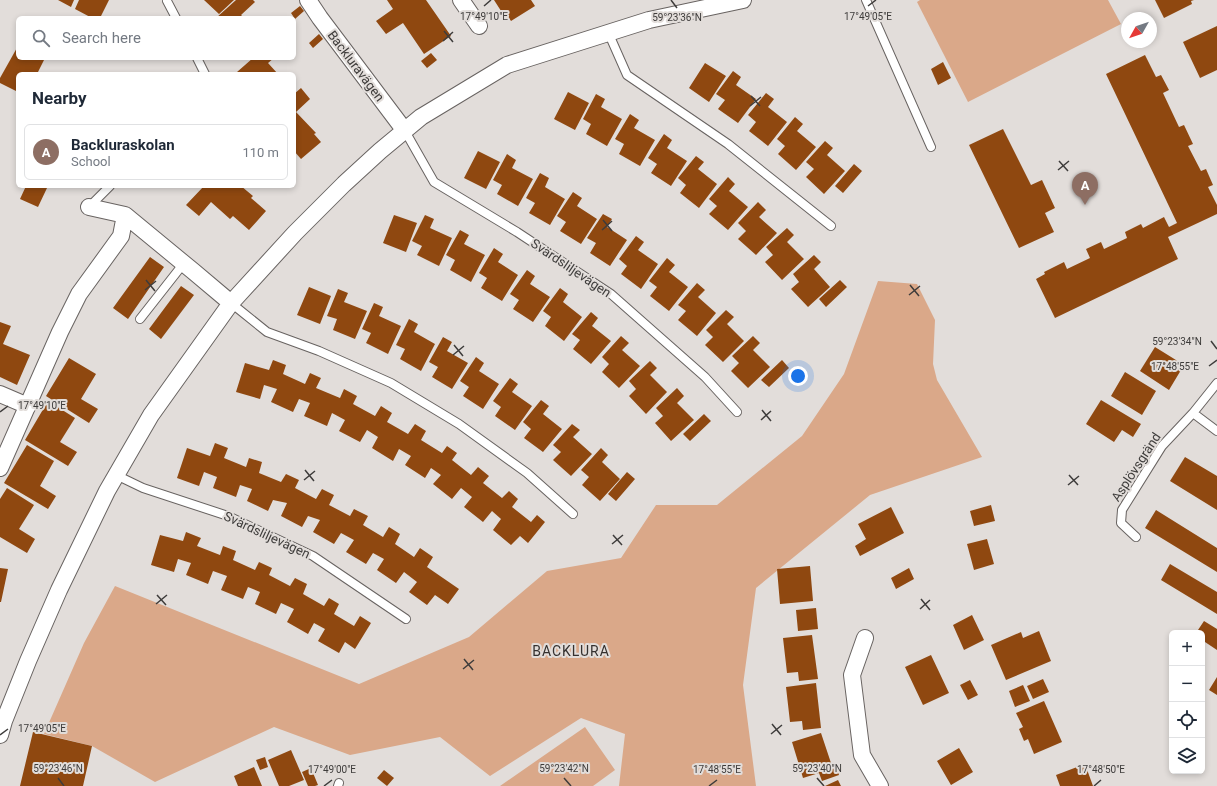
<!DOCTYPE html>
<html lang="en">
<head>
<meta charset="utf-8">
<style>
  :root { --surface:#fff; --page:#f6f6f7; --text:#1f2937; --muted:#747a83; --line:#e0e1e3; --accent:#0b8043 }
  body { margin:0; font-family:Roboto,sans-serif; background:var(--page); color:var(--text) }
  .controls { position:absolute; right:12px; bottom:12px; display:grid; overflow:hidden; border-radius:6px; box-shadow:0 2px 6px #0003 }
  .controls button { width:36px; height:36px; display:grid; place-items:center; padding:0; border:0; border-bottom:1px solid var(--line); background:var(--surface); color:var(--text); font:20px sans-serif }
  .compass { position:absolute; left:1121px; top:12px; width:36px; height:36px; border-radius:50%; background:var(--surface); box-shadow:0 2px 6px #0003; rotate:230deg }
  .you { position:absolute; left:798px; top:376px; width:14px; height:14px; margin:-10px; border:3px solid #fff; border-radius:50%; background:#1a73e8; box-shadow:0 0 0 6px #1a73e833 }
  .badge { display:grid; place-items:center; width:26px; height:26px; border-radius:50%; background:var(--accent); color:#fff; font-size:13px; font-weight:700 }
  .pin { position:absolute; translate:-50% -33px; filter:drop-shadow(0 1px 2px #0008) }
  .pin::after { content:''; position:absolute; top:21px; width:14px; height:12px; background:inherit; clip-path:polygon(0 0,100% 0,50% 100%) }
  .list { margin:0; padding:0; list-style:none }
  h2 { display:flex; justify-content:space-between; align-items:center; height:52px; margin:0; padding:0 16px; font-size:17px }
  h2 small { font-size:13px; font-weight:400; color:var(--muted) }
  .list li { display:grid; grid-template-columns:26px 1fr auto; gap:12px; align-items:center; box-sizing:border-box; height:56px; margin:0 8px 8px; padding:0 8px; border:1px solid var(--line); border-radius:6px }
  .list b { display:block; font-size:15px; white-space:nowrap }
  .list p { margin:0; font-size:13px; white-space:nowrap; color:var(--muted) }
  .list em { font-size:13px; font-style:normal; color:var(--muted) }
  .icon { flex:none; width:22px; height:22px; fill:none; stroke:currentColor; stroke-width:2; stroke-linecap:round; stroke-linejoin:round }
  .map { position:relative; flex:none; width:1217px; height:786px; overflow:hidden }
  .search { position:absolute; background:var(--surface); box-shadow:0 2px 6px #0003; left:16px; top:16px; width:280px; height:44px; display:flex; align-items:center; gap:10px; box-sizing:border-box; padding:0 14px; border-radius:6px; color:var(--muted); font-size:15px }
  .panel { position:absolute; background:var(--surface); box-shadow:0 2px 6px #0003; left:16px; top:72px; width:280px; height:116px; border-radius:6px }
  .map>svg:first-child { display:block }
  .green { fill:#daa889 }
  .building { fill:#8f4810 }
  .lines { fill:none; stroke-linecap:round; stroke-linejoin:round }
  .lane-casing { stroke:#686361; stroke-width:10 }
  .street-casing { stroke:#686361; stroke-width:18 }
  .lane { stroke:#fff; stroke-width:8 }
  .street { stroke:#fff; stroke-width:16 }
  .ticks { fill:none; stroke:#3e3c3b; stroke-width:1.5 }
  .labels { text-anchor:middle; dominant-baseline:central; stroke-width:4; stroke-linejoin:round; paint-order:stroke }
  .street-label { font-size:13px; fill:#3e3c3b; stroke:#e2ddda }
  .neighbourhood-label { font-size:14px; letter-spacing:1px; fill:#35312f; stroke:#e2ddda }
  .ticks-label { font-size:10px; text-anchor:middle; fill:#3e3c3b; stroke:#e2ddda; stroke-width:4; stroke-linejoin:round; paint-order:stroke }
</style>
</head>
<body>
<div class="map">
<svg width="1217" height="786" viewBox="0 0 1217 786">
  <rect width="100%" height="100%" fill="#e2ddda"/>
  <path class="green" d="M920 0H1108L1121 24 968 102 917 2Z
    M878 281 917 284 935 320 933 364 937 380 982 457 870 495 756 588 743 685 756 786H619L625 734 581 718 490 776 440 737 350 755 274 727 155 782 92 746 44 734 84 643 115 586 359 684 469 637 547 571 621 558 656 505H717L802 436 844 374Z
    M585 727 615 770 593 786H500Z"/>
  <path class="building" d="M58 0H74L71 7Z
    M79 0H109L100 18H92L75 9Z
    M204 0H234L219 14Z
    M236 0H253L255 2 241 15 244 18H216Z
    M387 0H426L451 36 424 54 403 23 386 34 376 21 393 9Z
    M494 0H531L535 6 511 21 505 12 503 14Z
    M1155 0H1194L1191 1 1192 4 1164 18Z
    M300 6 304 11 295 19 291 13Z
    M1217 26V70L1200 78 1183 42Z
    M319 34 323 39 313 48 309 43Z
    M18 46V58H45L37 74H18V92L0 83V78Z
    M431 53 437 60 427 68 421 61Z
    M1145 55 1156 77 1161 75 1169 90 1163 93 1179 127 1184 125 1193 144 1188 146 1201 171 1206 169 1213 185 1208 187 1217 205V214L1168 237 1178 259 1055 318 1036 279 1045 274 1044 272 1064 262 1067 269 1090 258 1086 249 1101 242 1104 249 1127 238 1125 232 1141 224 1143 228 1164 217 1169 227 1177 223 1106 74Z
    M253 58H274L268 63 278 74H239L237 72Z
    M943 62 951 78 938 85 931 69Z
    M705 63 726 76 709 102 689 88Z
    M733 71 741 77 736 85 756 99 738 123 718 109 725 100 716 94Z
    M301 88 310 99 296 112 316 133 314 134 321 142 301 159 294 151V94Z
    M568 92 589 103 575 130 554 119Z
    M766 93 774 99 768 107 787 122 768 146 749 131 756 122 748 115Z
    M596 94 605 99 601 107 622 119 607 146 586 134 591 124 583 119Z
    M630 114 639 120 634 128 655 140 640 166 619 154 624 144 615 139Z
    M795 117 803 124 797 131 816 147 796 170 778 154 785 146 777 139Z
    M1003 129 1031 185 1042 180 1055 208 1045 213 1054 232 1019 248 969 145Z
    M664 134 672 140 667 148 687 161 671 186 651 173 657 164 648 158Z
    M825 141 833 148 827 155 845 171 824 194 806 177 814 169 806 162Z
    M478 151 500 162 486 189 464 178Z
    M507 154 516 160 512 168 533 179 518 206 497 194 502 185 493 180Z
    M696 156 704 162 698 169 717 184 699 208 680 193 686 185 678 178Z
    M854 164 862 171 843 193 835 186Z
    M540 173 549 178 545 187 565 199 550 225 529 213 535 203 526 198Z
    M728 177 735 184 729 191 748 207 728 230 709 214 717 206 709 199Z
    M26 186H44L47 188 38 207 20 199Z
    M204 186H241L253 196 251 198 266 211 249 230 233 216 230 219 211 202 199 216 186 205Z
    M573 192 582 198 577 206 597 219 581 244 560 231 566 222 557 216Z
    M758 202 766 210 759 217 777 233 756 255 738 239 746 231 738 223Z
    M603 214 612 219 607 227 627 240 610 266 590 253 596 243 587 238Z
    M394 215 417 223 406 252 383 243Z
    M425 215 434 219 430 228 452 238 439 266 417 255 422 246 412 241Z
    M787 228 794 235 787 242 804 259 782 280 765 262 773 255 766 247Z
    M460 230 469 235 464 244 485 255 471 282 450 270 455 260 446 255Z
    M636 236 644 242 638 250 658 264 641 289 621 274 627 266 619 259Z
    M494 248 503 254 498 262 518 275 502 301 481 288 487 278 479 273Z
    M814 255 821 262 814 269 830 287 808 307 791 289 799 282 793 274Z
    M150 257 164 267 128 319 113 308Z
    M667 258 675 265 669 272 688 287 669 311 650 296 657 287 649 281Z
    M527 270 535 276 530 284 550 297 533 322 513 309 519 300 510 294Z
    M840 280 847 287 826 307 819 299Z
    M697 283 705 290 698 297 716 313 697 336 678 320 686 311 678 305Z
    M181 286 194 295 161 339 149 329Z
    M309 287 331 296 320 324 297 315Z
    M560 288 568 294 563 302 582 317 564 341 545 326 551 317 543 311Z
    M338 289 348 293 344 302 367 311 355 339 333 330 337 319 327 316Z
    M374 303 383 307 379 316 401 326 388 354 366 343 371 333 362 329Z
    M726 310 734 317 727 324 744 341 723 362 705 345 713 337 706 330Z
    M591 312 598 318 592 326 611 341 591 364 573 349 580 340 572 334Z
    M409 319 418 324 414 332 435 344 421 371 400 359 405 349 396 345Z
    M0 322 11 326 3 344 30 355 17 385 0 377Z
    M621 336 629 343 622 350 640 366 619 388 602 372 609 364 602 357Z
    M753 336 760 343 753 350 770 367 748 388 731 371 739 363 732 356Z
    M443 337 452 342 447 351 468 363 452 389 432 377 438 367 429 362Z
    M1155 347 1184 365 1169 390 1140 371Z
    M476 357 484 363 479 371 499 384 483 409 463 396 469 387 460 381Z
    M69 358 96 374 81 399 98 409 89 423 46 396Z
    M273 360 286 365 283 374 305 384 310 373 321 378 316 388 340 398 344 389 357 396 353 404 375 416 381 406 392 413 387 422 408 434 415 424 426 431 421 440 442 453 447 446 457 453 452 460 471 475 478 467 489 476 483 483 502 498 509 491 518 499 512 507 531 522 537 515 545 522 528 543 520 536 511 545 493 530 501 519 492 511 483 522 464 507 472 497 461 488 452 499 433 484 441 475 431 468 425 478 405 465 411 456 399 449 393 461 372 448 378 437 367 430 360 442 339 431 345 420 332 413 327 426 304 416 310 403 299 399 293 412 271 402 277 389 264 385 260 399 236 392 245 363 269 370Z
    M782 360 789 368 769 387 761 380Z
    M650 361 657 368 650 375 667 392 646 414 629 396 636 389 629 381Z
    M1125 372 1156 391 1142 415 1111 396Z
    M510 378 518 384 512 392 532 406 515 430 495 416 501 407 493 401Z
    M677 388 684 396 677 403 694 420 671 441 655 423 663 416 656 408Z
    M541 400 549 406 543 414 562 429 543 452 524 438 531 429 523 422Z
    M1101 400 1141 424 1133 437 1122 430 1114 442 1086 424Z
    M48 401 75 418 60 442 77 452 68 466 25 440Z
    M704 414 711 421 690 441 683 434Z
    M572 424 580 430 573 437 592 454 571 476 553 460 561 452 553 445Z
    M215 443 228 448 224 458 246 467 249 458 262 462 259 473 281 482 286 474 299 480 295 488 316 499 322 489 334 495 329 505 350 516 354 509 368 516 363 525 383 537 389 527 400 534 395 544 414 557 420 548 433 557 427 567 459 589 448 604 435 595 427 605 409 592 417 582 404 572 396 583 377 570 384 559 373 553 366 564 346 552 354 540 341 533 334 544 313 532 320 520 308 516 302 527 281 516 287 503 273 500 268 511 247 501 252 489 240 485 236 497 213 488 217 477 204 472 199 486 177 478 187 448 210 456Z
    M27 445 54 461 40 486 56 496 48 509 4 483Z
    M601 448 608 455 602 462 620 479 600 501 582 485 589 477 581 470Z
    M1185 457 1217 476V510L1170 481Z
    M627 472 635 479 616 501 608 494Z
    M7 488 34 505 19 529 35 539 27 553 0 537V499Z
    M991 505 995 521 974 526 970 511Z
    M891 507 904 533 860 556 855 546 866 539 858 524Z
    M1156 510 1217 548V572L1145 528Z
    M186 532 201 538 197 546 220 555 223 546 236 551 233 560 255 570 259 562 272 568 269 575 290 586 295 578 307 584 303 594 324 606 329 598 339 604 334 614 354 626 360 616 371 623 355 649 345 642 339 653 318 641 325 629 314 623 308 634 287 622 294 609 281 603 276 614 255 604 260 592 248 587 243 599 221 590 227 576 213 571 208 584 186 575 191 563 178 559 174 572 151 565 160 535 183 541Z
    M987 539 994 564 974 570 967 544Z
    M1170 564 1217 592V614L1161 580Z
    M810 566 813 601 780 604 777 569Z
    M0 568 8 569 1 602H0Z
    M909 568 914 579 896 589 891 578Z
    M816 608 818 629 798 631 796 610Z
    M972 615 984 640 964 650 953 625Z
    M1204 621 1217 629V650L1202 640V633H1196Z
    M1039 631 1051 661 1006 680 991 645 1021 632 1023 638Z
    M812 635 818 679 799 681 798 672 787 673 783 638Z
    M931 655 949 693 923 705 905 667Z
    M1217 677V695L1209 690Z
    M1043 679 1049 692 1033 699 1027 686Z
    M970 680 978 695 968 700 960 685Z
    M816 683 821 728 803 730 802 721 790 722 786 687Z
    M1023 685 1030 701 1015 707 1009 691Z
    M1044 701 1062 742 1034 754 1028 739 1024 741 1019 729 1023 727 1016 713Z
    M33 732 92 746 83 786H20Z
    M821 733 832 766 836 765 839 775 822 781 819 773 803 778 792 742Z
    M959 748 973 772 951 785 937 761Z
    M291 750 304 780 289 786H279L268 760Z
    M265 757 268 767 260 770 256 760Z
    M1085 764 1093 786H1060L1056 775Z
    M254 767 262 786H238L234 776Z
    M311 768 318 785 315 786H308L302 772Z
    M384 770 394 778 387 786 377 778Z
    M838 780 841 786H825Z"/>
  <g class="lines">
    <g class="lane-casing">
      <path id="lane" d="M866 0 931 147
        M167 1 176 18
        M608 32 627 75 728 144 831 226
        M197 58 205 74
        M405 131 434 182 517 232 611 294 705 377 737 412
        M89 207 110 186
        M231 303 267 332 319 351 391 383 459 424 527 473 573 514
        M140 319 184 263
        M1193 413 1217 431
        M116 475 143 488 228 516 313 556 406 619
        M1136 537 1121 523 1122 510 1162 446 1193 413 1217 383
        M338 786 339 783"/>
    </g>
    <g class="street-casing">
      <path id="street" d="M308 0 320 18 405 131
        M461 0 479 26
        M89 207 125 215 193 271 231 303
        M0 394 28 406
        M0 468 60 332 79 294 121 236 125 215
        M865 638 852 675 862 755 880 786
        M0 735 4 721 28 661 59 590 107 491 151 415 231 303 295 233 344 184 380 151 421 117 507 65 649 20 743 0"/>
    </g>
    <use href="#lane" class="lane"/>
    <use href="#street" class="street"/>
  </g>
  <path class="ticks" d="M671 0 677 8M484 6 491 0M868 6 876 0M444 31 453 42M443 41 453 32M751 96 760 106M750 106 761 97M1059 161 1068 171M1058 170 1069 161M603 220 612 231M602 230 612 221M146 280 155 291M910 285 919 296M145 290 156 281M909 295 920 286M1211 341 1217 349M454 345 463 356M453 355 464 346M1209 366 1217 360M762 410 771 421M0 412 8 406M761 420 771 411M305 470 314 481M1069 475 1078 485M304 480 315 471M1068 485 1079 476M613 535 622 545M612 544 623 535M157 595 166 605M921 599 930 610M156 604 167 595M920 609 930 600M464 659 473 670M463 669 474 660M772 724 781 735M771 734 782 725M0 735 8 729M58 778 64 786M564 778 571 786M817 778 824 786M324 786 332 780M709 786 717 780M1094 786 1101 780"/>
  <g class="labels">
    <g class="street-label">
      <text transform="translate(356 66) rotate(53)">Backluravägen</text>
      <text transform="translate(571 268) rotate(34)">Svärdsliljevägen</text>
      <text transform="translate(1136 467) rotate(-57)">Asplövsgränd</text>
      <text transform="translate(267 535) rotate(25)">Svärdsliljevägen</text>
    </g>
    <g class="neighbourhood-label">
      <text x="571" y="651">BACKLURA</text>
    </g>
  </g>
  <g class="ticks-label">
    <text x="868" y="20">17°49'05"E</text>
    <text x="484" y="20">17°49'10"E</text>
    <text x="677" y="21">59°23'36"N</text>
    <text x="1177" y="345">59°23'34"N</text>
    <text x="1175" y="370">17°48'55"E</text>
    <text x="42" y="409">17°49'10"E</text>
    <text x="42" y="732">17°49'05"E</text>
    <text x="58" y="772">59°23'46"N</text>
    <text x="564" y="772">59°23'42"N</text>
    <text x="817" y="772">59°23'40"N</text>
    <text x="332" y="773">17°49'00"E</text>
    <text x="717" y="773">17°48'55"E</text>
    <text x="1101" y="773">17°48'50"E</text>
  </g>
</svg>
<div class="controls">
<button>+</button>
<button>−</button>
<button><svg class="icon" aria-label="locate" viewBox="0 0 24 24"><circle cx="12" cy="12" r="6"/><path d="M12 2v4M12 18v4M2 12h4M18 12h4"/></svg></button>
<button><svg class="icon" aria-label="layers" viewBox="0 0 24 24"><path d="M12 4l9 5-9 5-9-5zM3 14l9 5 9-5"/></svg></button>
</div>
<svg class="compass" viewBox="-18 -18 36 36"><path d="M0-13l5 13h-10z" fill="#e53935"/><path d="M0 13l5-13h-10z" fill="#747a83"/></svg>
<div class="you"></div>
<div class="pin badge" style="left:1085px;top:205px;background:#8d6e63">A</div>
<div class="search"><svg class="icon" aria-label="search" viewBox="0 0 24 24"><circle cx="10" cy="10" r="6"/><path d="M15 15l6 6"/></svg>Search here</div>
<section class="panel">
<h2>Nearby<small></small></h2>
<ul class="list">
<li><span class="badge" style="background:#8d6e63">A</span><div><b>Backluraskolan</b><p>School</p></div><em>110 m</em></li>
</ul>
</section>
</div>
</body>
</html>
